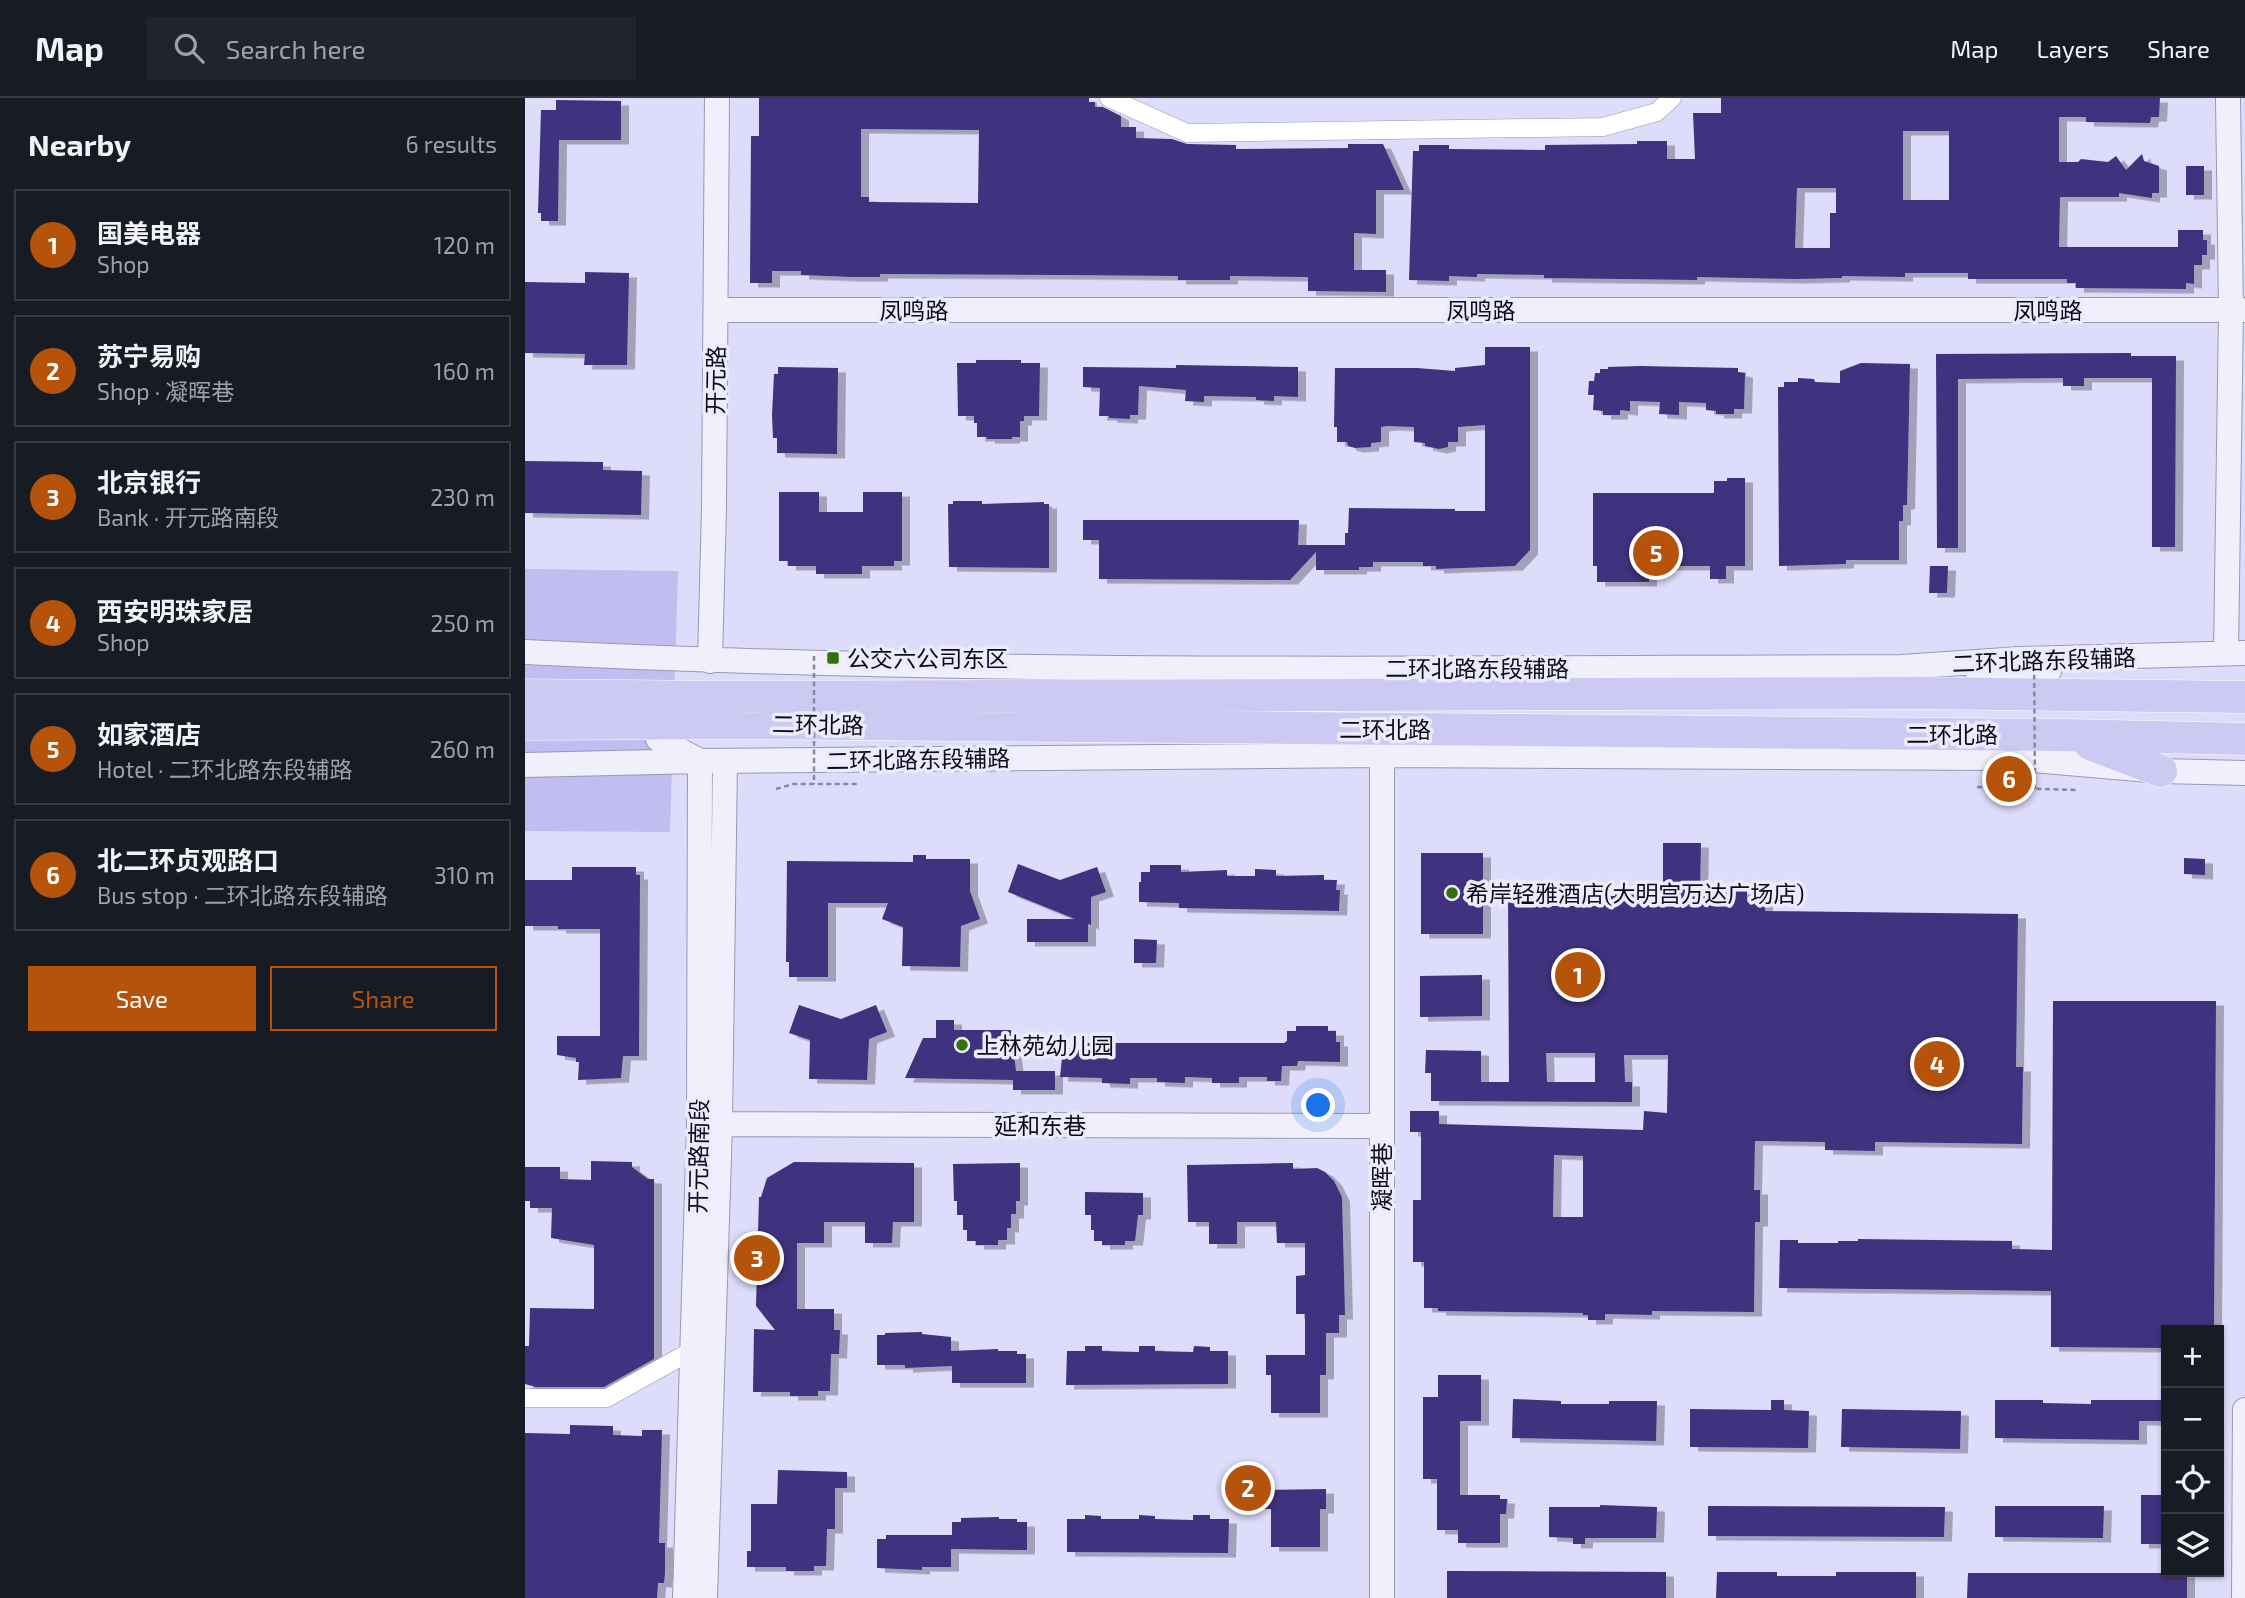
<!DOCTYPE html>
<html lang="en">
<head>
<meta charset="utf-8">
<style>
  :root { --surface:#171b24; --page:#20242c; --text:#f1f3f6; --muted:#9ea1a6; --line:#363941; --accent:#b45309 }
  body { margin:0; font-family:"Exo 2","Noto Sans SC",sans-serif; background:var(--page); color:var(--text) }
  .controls { position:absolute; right:21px; bottom:21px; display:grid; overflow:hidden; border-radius:0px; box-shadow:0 2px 5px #0004 }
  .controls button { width:63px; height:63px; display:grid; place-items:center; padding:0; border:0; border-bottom:2px solid var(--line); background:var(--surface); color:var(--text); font:35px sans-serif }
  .you { position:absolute; left:794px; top:1008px; width:24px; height:24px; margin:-18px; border:5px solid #fff; border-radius:50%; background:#1a73e8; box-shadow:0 0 0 10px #1a73e833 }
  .badge { display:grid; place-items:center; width:46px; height:46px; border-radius:50%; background:var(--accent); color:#fff; font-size:23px; font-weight:700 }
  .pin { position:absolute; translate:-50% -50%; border:4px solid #fff; box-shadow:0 2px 7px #0006 }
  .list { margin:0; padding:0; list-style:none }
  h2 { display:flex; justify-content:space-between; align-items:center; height:91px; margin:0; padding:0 28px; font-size:30px }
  h2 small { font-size:23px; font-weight:400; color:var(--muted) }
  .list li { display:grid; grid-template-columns:46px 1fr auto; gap:21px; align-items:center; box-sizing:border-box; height:112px; margin:0 14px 14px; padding:0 14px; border:2px solid var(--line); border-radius:0px }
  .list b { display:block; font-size:26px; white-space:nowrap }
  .list p { margin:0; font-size:23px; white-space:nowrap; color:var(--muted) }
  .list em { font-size:23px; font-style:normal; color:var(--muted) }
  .actions { display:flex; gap:14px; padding:21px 28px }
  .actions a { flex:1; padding:16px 0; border:2px solid var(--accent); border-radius:0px; text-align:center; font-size:24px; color:var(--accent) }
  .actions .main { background:var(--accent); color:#fff }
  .icon { flex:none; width:38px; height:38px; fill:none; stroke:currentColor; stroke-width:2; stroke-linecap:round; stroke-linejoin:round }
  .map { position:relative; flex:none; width:1720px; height:1500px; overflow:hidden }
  header { display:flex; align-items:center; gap:42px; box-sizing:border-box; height:98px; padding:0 35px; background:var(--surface); border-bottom:2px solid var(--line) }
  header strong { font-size:33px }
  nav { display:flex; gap:38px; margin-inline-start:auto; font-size:24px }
  .search { width:490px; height:63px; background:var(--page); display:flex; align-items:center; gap:18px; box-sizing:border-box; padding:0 24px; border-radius:0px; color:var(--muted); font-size:26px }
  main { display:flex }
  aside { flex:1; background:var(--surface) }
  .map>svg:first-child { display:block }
  .green { fill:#c0bdf1 }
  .building { fill:#3f317e; fill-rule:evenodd; filter:url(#shadow) }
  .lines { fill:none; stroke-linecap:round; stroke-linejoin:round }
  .street-casing { stroke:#9998b4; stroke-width:19 }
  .secondary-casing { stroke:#9998b4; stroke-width:26 }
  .highway-casing { stroke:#fff; stroke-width:33 }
  .path { stroke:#89889f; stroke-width:2.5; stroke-dasharray:5 3.5; stroke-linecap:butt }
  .street { stroke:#fff; stroke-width:18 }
  .secondary { stroke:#f0effb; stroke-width:24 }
  .highway { stroke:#cccaf2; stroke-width:32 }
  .path-bridge { stroke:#89889f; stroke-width:2.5; stroke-dasharray:5 3.5; stroke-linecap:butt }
  .poi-dot { fill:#33720b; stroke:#ebebfd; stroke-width:2.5 }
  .labels { text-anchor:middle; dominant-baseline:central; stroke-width:7; stroke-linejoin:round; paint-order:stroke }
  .street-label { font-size:23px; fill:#0c0b15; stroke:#ebebfd }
  .poi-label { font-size:23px; fill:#0c0b15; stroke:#ebebfd; text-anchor:start }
</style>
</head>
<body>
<header>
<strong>Map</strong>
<div class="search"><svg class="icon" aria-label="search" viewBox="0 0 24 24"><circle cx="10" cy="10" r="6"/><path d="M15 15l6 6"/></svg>Search here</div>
<nav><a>Map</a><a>Layers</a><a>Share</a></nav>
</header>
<main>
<aside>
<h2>Nearby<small>6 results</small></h2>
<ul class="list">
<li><span class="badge">1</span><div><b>国美电器</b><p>Shop</p></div><em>120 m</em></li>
<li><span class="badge">2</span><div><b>苏宁易购</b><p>Shop · 凝晖巷</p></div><em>160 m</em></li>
<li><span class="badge">3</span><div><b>北京银行</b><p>Bank · 开元路南段</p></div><em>230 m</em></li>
<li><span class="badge">4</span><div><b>西安明珠家居</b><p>Shop</p></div><em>250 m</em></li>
<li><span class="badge">5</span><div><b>如家酒店</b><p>Hotel · 二环北路东段辅路</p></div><em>260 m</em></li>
<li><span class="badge">6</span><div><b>北二环贞观路口</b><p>Bus stop · 二环北路东段辅路</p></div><em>310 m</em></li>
</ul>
<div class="actions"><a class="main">Save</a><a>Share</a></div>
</aside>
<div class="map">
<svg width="1720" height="1500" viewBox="0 0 1720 1500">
  <defs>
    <filter id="shadow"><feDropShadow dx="8" dy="4.5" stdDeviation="0" flood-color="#0004"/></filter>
  </defs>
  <rect width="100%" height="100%" fill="#dddcfb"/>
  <path class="green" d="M0 471 153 473 145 734 0 733Z"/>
  <path class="building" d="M234 0H564V4H570V9H578L596 18V29H611V40L647 41 662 46 711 47V51L823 50V46H858L879 92H851V136L829 135V172H861V194L783 193V179L705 178V182H653V178L540 177 355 176V179H328L276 177V173H247V185H225L226 38H234ZM336 31 454 32 453 105 344 104V99H336Z
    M1196 0H1635L1634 19H1626L1625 25 1561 24V19H1534V64H1553L1556 61 1583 64 1591 58 1601 72 1617 56 1619 63 1634 68V95H1627V100L1594 95V99H1535L1534 149H1653V132H1678V142H1682V157H1677V167H1669V186L1661 185V191L1551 190V185H1542V181H1443V175H1380V179L1317 178V180L1270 181 1172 179V182L1019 180V177L952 176V179L924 178V183L884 182 888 53H894V47H924V51L1020 52V47L1112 46V43H1142V61H1170L1168 15H1196ZM1378 33H1424V102H1378ZM1272 90H1311V115H1305V150H1270Z
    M31 2 96 3V42H34L33 123H16V115H13L16 12H31Z
    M1661 68H1679V97H1661Z
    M60 174 104 175 102 267H59L60 256 0 255V184L60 185Z
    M960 249H1005V452L990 468 911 471V468H898V464H848V469H834V472H791V454L765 482 574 481V442H558V422H774L773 447H820V435H823L824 410 930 411V413H960V327L933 329V344H923V349L914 351 900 348V345L889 344V329L862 328 856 329V344L846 345V349L830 350 823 348 822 344H812V329H809L810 270H892L930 273V270L960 267Z
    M1606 255V258H1651L1650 449H1627V280H1559V288H1538V280L1433 281V450H1412L1411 256Z
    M451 262H496V265H515L514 318H499V323H495V339H487V341H462V339H452V325H449V318H433L432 265H451Z
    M1336 265 1385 266 1382 407H1378V423H1374V462H1321V466L1254 468 1253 289H1259V284H1273V280L1289 281 1290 284 1315 285V273Z
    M651 267 773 269V299L749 298V303L731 302V299L679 298V304L660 303 661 292 614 288 613 317H605V321L584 320V318H574L575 290 558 289V269L651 270Z
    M1115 268 1213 270V274L1220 275 1219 311H1209V316H1191V313L1181 312V305L1154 304V317L1134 316 1135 304 1105 303V313L1095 312V317H1078V313L1068 312 1069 297H1063L1064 283H1069L1070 275H1075V271H1083V269Z
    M253 269 313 270 312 356 252 355V340H248L247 317 249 276H253Z
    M0 363 78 364V372L117 373 116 417 0 415Z
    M1202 380H1220V468H1201V481H1185V468H1124V484H1072V468H1068V395H1189V383H1202Z
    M254 394H294V414H338V394H377V463H369V468H337V476H291V468H263V463H254Z
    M428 403H457V406L519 404V406H524V470L424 469 423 406H428Z
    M1405 468H1423L1422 495H1404Z
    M1138 745H1176L1175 792H1222V804H1240V813L1493 816 1491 969H1498L1497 1046 1350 1044V1053L1300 1052V1044L1230 1043 1229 1092H1235V1124H1230L1229 1214 1127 1213V1217L1080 1216V1222H1063V1217H1058V1215L913 1213V1210H899V1164H888V1102H896V1034H885V1013H914V1026L1118 1032 1119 1013 1142 1015 1143 957H1099L1100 984H1107V1004L906 1003V975H900L901 952 956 953V984H984L983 794H1023V798H1090V793L1138 792ZM1021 955H1070V984H1022ZM1029 1057 1058 1058V1119H1028Z
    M896 755H958V836H896Z
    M388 757H401V761H445V793L455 821 436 828 435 869 377 868 378 829 357 821 363 805H303V879H264V864H261L262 763 388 764Z
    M1659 760 1680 761V777L1659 776Z
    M493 766 535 782 572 769 581 794 566 799V827L563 826V844H502V821H550L483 794Z
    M625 767H656V774L702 772V778H730V771L751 772V778L799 777V782H812L811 792H815L814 813 654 810V805L614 804V784H616V774H625Z
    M47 769H111V777H115L114 958H98L96 980 53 982 54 964H51V960L32 957V938H75V831H33V828H0V782H47Z
    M609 841 632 842 631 865H609Z
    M957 877V918L895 919V878Z
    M1528 903H1691L1689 1232H1641V1250L1526 1249V1193L1254 1190 1255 1142H1273V1145H1313V1143H1333V1141L1487 1143V1151L1527 1152Z
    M274 907 316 921 351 907 362 934 344 941 342 982 284 981 285 942 264 935Z
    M411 922H429V932H486L491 973H530V992H488V982L380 980 398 940H411Z
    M771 928H803V933H811V944H815V964L773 963 772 968H757L756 983H742V979H714V985H687V980L660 979V985L632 984V980H605V986L577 985V980L535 979 538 950H547V945H759L762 943V933H771Z
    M66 1063 107 1064V1069L123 1081H129V1261L79 1289H11L0 1286V1248H4L5 1210 69 1211V1147L26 1140 27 1110H5V1103H0V1069H35V1081L66 1082Z
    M269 1064 389 1065V1124H368L367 1145H340V1124H299V1145H272V1211H309V1232H315L314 1256H306L305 1293H293V1298H265V1294H228L229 1231 250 1232 231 1208 234 1099H236L242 1080Z
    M495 1065V1103H491V1116H486V1130H482V1142H473V1147H451V1143H442V1132H438V1117H432V1103H429L428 1066Z
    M768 1065V1071L792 1070 800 1074 809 1083 817 1099 820 1217H814V1235H801V1277H795V1315H746V1277H741V1257H780V1216H771V1178L780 1177V1145H752L751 1124H712V1146H684V1124H663L662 1067Z
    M560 1094 618 1095V1117H613L610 1143H600V1147H577V1143H569V1132H566V1117H560Z
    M397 1234V1236L426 1239V1253L473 1251V1253H492V1256H501V1285H427V1268L380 1270V1267H352V1237H360V1235Z
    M560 1248H577V1253L614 1254V1248H630V1253L668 1254 669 1248 685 1249V1253H703V1286L541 1287 542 1253H560Z
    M913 1277H956V1323H935V1397H975V1401H982L981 1416H975V1445H933V1432H912V1381H898V1299H913Z
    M988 1301 1036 1303V1306H1084V1303H1132L1131 1343 987 1340Z
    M1246 1302H1259V1312L1284 1313 1283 1350 1165 1349V1311L1246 1312Z
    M1470 1302H1518V1305L1566 1306V1302H1641V1323H1614V1342L1470 1340Z
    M1317 1311 1436 1313 1435 1351 1316 1349Z
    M45 1327 88 1328V1337L117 1338V1332H137L134 1445H140V1475L139 1485H133L132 1500H0V1335L45 1336Z
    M253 1372 322 1374V1390H310V1431H302L301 1468H289V1473H261V1469H222V1453H226V1406H252Z
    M801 1391V1411H795V1449H746V1411H740V1392Z
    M1616 1397H1641V1446H1616Z
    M1075 1407 1132 1409 1131 1440H1060V1446H1048V1440L1024 1439V1409H1075Z
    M1183 1408 1420 1409 1419 1439 1183 1438Z
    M1470 1408H1579L1578 1440 1470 1439Z
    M560 1417 576 1418V1421H614V1417L630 1418V1421L668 1422V1417H685V1421H704L703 1455 542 1454V1421H560Z
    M474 1419V1421H492V1424H502V1452L426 1451V1469H397V1472L352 1470V1441H361V1437H427V1424H436V1420Z
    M922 1473 1141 1474V1500H922Z
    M1192 1474H1252V1478H1311V1474H1391V1500H1191Z
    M1443 1475H1662V1500H1442Z"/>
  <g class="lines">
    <g class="street-casing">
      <path id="street" d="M584 0 662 35 1078 29 1132 14 1147 0
        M0 1300H82L168 1252"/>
    </g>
    <g class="secondary-casing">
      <path id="secondary" d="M191 212H1720
        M0 554C459 577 918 570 1377 569L1495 561 1720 555
        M1701 555 1706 212 1703 0
        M185 563 189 409 192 0
        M1450 586 1524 573
        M133 641 175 663 174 1026 160 1500
        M0 667 175 663 857 657 1484 660 1636 673 1720 675
        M178 1026 856 1028
        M180 1500 195 1026 200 663
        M857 1500V657
        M1719 1500 1720 1312"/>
    </g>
    <g class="highway-casing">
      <path id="highway" d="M0 597 195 599 1395 595 1720 599
        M0 626 215 625 1540 637 1720 641
        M1565 646 1636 673"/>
    </g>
    <path class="path" d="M1452 689 1552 692
      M251 691 268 686H332"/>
    <use href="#street" class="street"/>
    <use href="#secondary" class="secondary"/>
    <use href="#highway" class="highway"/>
    <path class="path-bridge" d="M1509 551 1510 691
      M289 558V686"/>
  </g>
  <g class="poi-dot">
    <rect x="301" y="553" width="14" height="14" rx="3.5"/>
    <circle cx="927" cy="795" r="7"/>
    <circle cx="437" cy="947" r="7"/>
  </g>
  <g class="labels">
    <g class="street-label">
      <text x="389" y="212">凤鸣路</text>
      <text x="956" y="212">凤鸣路</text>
      <text x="1523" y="212">凤鸣路</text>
      <text transform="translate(190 282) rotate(-89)">开元路</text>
      <text transform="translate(1519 562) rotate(-2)">二环北路东段辅路</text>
      <text x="952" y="570">二环北路东段辅路</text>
      <text transform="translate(293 626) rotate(1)">二环北路</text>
      <text x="860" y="631">二环北路</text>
      <text x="1427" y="636">二环北路</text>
      <text transform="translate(393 661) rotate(-1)">二环北路东段辅路</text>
      <text x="515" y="1027">延和东巷</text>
      <text transform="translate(173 1058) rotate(-89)">开元路南段</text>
      <text transform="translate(856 1079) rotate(-90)">凝晖巷</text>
    </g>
    <g class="poi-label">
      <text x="322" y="560">公交六公司东区</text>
      <text x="941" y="795">希岸轻雅酒店(大明宫万达广场店)</text>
      <text x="451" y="947">上林苑幼儿园</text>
    </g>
  </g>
</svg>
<div class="controls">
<button>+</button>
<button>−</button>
<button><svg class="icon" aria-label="locate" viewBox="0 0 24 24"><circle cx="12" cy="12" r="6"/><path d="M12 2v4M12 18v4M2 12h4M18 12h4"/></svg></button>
<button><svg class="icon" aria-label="layers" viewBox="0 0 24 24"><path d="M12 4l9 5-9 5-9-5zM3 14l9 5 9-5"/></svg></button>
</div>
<div class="you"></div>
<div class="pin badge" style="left:1053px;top:877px">1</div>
<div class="pin badge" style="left:723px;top:1390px">2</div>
<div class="pin badge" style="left:232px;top:1160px">3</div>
<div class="pin badge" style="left:1412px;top:966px">4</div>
<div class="pin badge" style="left:1131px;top:455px">5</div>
<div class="pin badge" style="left:1484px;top:681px">6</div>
</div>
</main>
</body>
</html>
